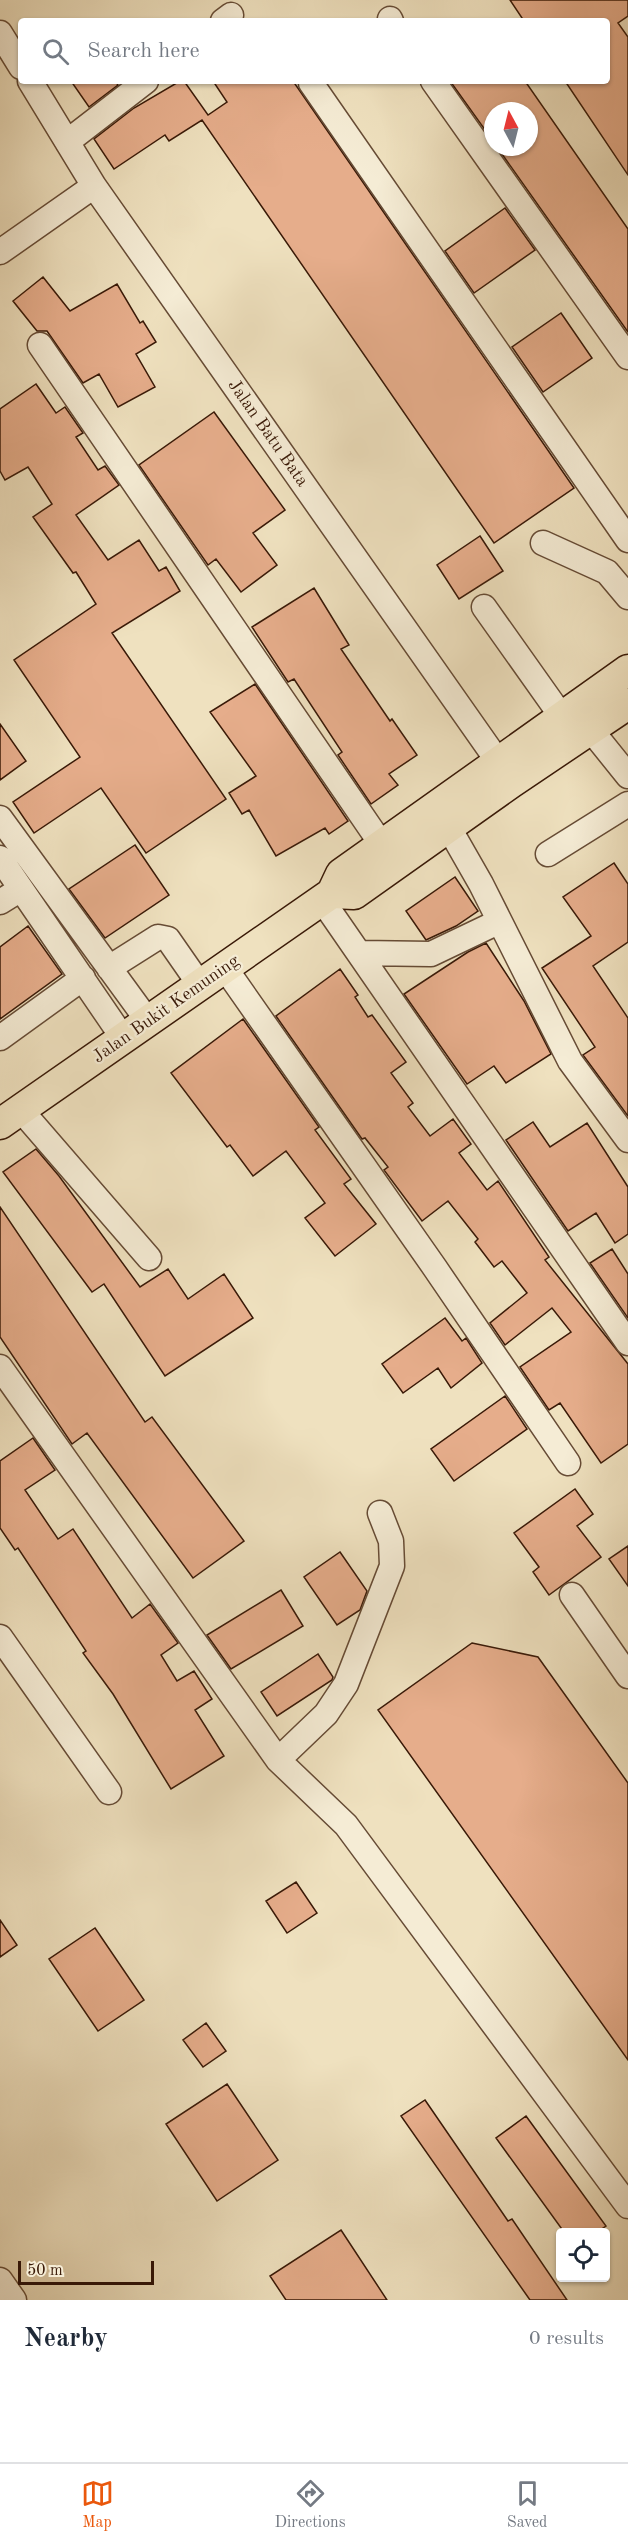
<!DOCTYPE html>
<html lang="en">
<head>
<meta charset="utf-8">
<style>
  :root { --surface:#fff; --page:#f2f2f3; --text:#1f2937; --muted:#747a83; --line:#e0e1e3; --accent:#ea580c }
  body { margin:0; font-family:"Old Standard TT",serif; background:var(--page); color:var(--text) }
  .controls { position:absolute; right:18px; bottom:18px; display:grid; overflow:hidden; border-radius:6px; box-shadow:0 2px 4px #0004 }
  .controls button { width:54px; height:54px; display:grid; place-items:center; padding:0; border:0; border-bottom:2px solid var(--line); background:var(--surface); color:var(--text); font:30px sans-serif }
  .compass { position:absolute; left:484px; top:102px; width:54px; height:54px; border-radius:50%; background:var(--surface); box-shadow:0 2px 4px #0004; rotate:353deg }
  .scale { position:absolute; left:18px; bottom:15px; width:136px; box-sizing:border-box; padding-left:6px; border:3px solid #391907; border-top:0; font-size:16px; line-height:21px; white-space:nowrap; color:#391907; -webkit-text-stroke:4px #f5ecd5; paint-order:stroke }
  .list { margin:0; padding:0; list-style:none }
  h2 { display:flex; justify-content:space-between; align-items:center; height:78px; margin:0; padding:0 24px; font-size:26px }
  h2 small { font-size:20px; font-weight:400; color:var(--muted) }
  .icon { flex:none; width:33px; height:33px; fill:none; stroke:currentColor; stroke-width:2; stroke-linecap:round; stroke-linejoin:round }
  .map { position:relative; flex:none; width:628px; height:2300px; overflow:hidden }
  .search { position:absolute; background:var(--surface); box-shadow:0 2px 4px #0004; left:18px; right:18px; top:18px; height:66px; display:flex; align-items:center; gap:15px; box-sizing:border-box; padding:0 21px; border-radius:6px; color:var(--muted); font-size:22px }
  .sheet { height:162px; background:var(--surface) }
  nav { display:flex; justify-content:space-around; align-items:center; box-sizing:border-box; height:84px; border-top:2px solid var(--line); background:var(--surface); font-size:16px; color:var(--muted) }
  nav a { display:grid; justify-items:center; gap:3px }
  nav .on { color:var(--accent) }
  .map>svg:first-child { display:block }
  .building { fill:#e6ad8b; stroke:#391907; stroke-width:1.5 }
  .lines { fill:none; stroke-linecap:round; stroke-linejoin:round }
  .minor-casing { stroke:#664b35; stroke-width:27 }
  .major-casing { stroke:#391907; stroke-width:33 }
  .minor { stroke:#f5ecd5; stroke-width:24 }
  .major { stroke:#efe1bf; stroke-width:30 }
  .labels { text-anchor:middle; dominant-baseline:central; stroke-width:4.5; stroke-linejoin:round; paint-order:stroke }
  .street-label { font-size:18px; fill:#391907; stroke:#f5ecd5 }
</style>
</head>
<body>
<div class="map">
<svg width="628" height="2300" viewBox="0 0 628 2300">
  <rect width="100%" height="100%" fill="#efe1bf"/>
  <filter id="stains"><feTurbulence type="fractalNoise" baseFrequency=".00333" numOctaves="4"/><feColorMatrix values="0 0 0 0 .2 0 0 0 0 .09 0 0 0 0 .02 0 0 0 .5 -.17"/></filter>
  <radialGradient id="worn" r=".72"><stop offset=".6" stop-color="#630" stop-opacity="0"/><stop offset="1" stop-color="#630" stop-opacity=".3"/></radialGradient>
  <path class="building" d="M510 0H628V16L618 23 628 37V175L565 81H607V21H524Z
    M71 81H115L118 85 89 107Z
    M180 81H184L208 115 227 102 213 81H293L574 488 494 543 202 120 169 141 165 135 114 169 94 139 134 108Z
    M450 81H525L628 229V332L497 147H529V111H493V141Z
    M505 208 535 250 474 293 445 251Z
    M43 277 70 311 117 284 140 323 143 321 156 342 136 354 155 387 118 407 99 374 83 383 47 331H37L13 301Z
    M561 313 592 358 543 392 512 347Z
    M36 384 56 413 65 407 83 433 76 437 98 470 105 466 119 485 76 515 108 560 139 540 159 571 166 567 180 591 112 633 226 799 146 853 101 788 34 833 13 802 80 757 14 660 96 604 76 572 73 573 33 517 52 504 28 467 5 480 0 471V409Z
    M214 412 285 510 253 533 277 565 241 592 216 559 208 565 139 465Z
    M480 536 503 571 459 599 437 565Z
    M314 588 349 645 341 649 390 721 392 719 417 755 389 774 398 785 371 804 338 755 342 752 294 679 288 682 252 627Z
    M255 684 348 821 329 834 325 828 276 856 249 810 242 814 229 793 256 776 210 712Z
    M0 724 26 761 0 780Z
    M135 845 169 895 105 938 69 889Z
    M614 863 628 884V942L593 966 628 1018V1116L583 1055 595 1047 542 968 591 936 563 897Z
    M455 877 478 911 456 926 426 940 406 911Z
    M28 926 62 974 0 1019V947Z
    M486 943 524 1001 551 1054 506 1083 494 1066 467 1084 404 994 468 952Z
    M340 969 358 995 355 997 368 1017 372 1015 406 1062 391 1073 413 1103 408 1107 430 1136 453 1119 471 1144 459 1153 487 1190 498 1181 549 1257 545 1260 628 1364V1444L601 1463 560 1403 549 1410 520 1367 571 1332 552 1308 505 1345 490 1323 527 1293 502 1261 494 1267 475 1242 478 1239 448 1201 422 1221 384 1170 388 1167 365 1138 362 1139 276 1016Z
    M243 1019 319 1127 315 1130 351 1179 344 1184 376 1224 335 1256 305 1218 325 1203 286 1151 253 1176 230 1145 227 1147 171 1073Z
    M533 1122 550 1147 587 1123 628 1187V1234L615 1243 596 1213 568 1231 506 1140Z
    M36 1149 59 1176 140 1287 168 1269 188 1299 224 1274 253 1318 165 1376 104 1284 92 1292 3 1172Z
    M0 1207 145 1422 152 1417 244 1541 193 1578 87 1433 72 1444 0 1337Z
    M612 1249 628 1274V1318L590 1263Z
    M445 1318 462 1341 466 1338 482 1363 451 1388 438 1368 403 1393 382 1364Z
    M505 1396 527 1429 454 1481 431 1449Z
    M33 1438 55 1470 25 1490 58 1539 73 1529 132 1618 150 1604 178 1643 161 1655 177 1681 194 1671 212 1699 195 1710 224 1756 171 1789 113 1694 83 1653 86 1651 18 1548 15 1550 0 1528V1461Z
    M575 1489 593 1514 577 1526 601 1557 549 1595 533 1572 539 1567 514 1533Z
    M628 1546V1586L609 1559Z
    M340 1552 367 1591 360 1610 337 1625 304 1577Z
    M281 1590 303 1626 231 1669 207 1635Z
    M472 1643 538 1657 628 1783V2060L378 1710Z
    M318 1654 333 1677 332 1680 277 1716 261 1692Z
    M296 1882 317 1913 287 1933 266 1901Z
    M0 1920 17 1945 0 1957Z
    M95 1928 144 2000 98 2031 49 1959Z
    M206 2023 226 2051 203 2067 183 2040Z
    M227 2084 278 2160 217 2201 166 2124Z
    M425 2100 508 2221 512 2219 567 2300H530L401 2116Z
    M526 2116 606 2226 597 2232H564L496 2138Z
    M341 2230 387 2300H286L270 2276Z"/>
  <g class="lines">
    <g class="minor-casing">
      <path id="minor" d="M390 19 391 21
        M223 21 231 15
        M0 33 21 67
        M30 81 94 186 509 777
        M433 81 628 357
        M311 83 628 540
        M67 142 146 81
        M0 252 94 186
        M40 345 382 845
        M543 543 607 572 628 597
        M484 607 562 717
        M591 730 628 776
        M0 818 148 1021
        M449 828 481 884 570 1061 628 1140
        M548 854 628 804
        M0 858 123 1038
        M322 900 628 1343
        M0 902 21 889
        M360 953 431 954 498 922
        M109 968 158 937 168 939 200 985
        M225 968 435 1268 568 1463
        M0 1038 83 978
        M20 1109 149 1258
        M0 1367 278 1760 346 1825 628 2206
        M572 1595 628 1676
        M0 1637 109 1792
        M278 1760 326 1714 346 1684 392 1566 391 1541 380 1513
        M0 2280 14 2300"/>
    </g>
    <g class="major-casing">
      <path id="major" d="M332 893 354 894 512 782 628 704
        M0 1124 332 893 341 874 628 670"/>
    </g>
    <use href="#minor" class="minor"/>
    <use href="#major" class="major"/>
  </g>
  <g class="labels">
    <g class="street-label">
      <text transform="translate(268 433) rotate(55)">Jalan Batu Bata</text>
      <text transform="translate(166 1009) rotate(-35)">Jalan Bukit Kemuning</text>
    </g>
  </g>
  <rect width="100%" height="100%" filter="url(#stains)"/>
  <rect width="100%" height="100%" fill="url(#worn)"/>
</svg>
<div class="controls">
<button><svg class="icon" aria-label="locate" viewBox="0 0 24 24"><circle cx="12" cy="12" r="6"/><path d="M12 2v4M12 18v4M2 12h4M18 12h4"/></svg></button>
</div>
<svg class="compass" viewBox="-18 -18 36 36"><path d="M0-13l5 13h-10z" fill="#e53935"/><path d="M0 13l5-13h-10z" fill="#747a83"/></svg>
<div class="scale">50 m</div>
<div class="search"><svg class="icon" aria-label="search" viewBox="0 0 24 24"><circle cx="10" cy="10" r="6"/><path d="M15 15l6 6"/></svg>Search here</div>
</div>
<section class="sheet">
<h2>Nearby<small>0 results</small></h2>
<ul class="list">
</ul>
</section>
<nav>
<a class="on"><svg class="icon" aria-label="map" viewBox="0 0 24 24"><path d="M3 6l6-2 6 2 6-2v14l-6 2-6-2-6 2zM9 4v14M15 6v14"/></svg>Map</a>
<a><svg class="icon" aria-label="directions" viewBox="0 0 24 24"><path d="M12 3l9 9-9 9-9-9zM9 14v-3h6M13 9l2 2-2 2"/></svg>Directions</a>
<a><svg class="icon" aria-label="saved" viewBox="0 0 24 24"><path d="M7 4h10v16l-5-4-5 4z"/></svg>Saved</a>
</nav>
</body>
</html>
